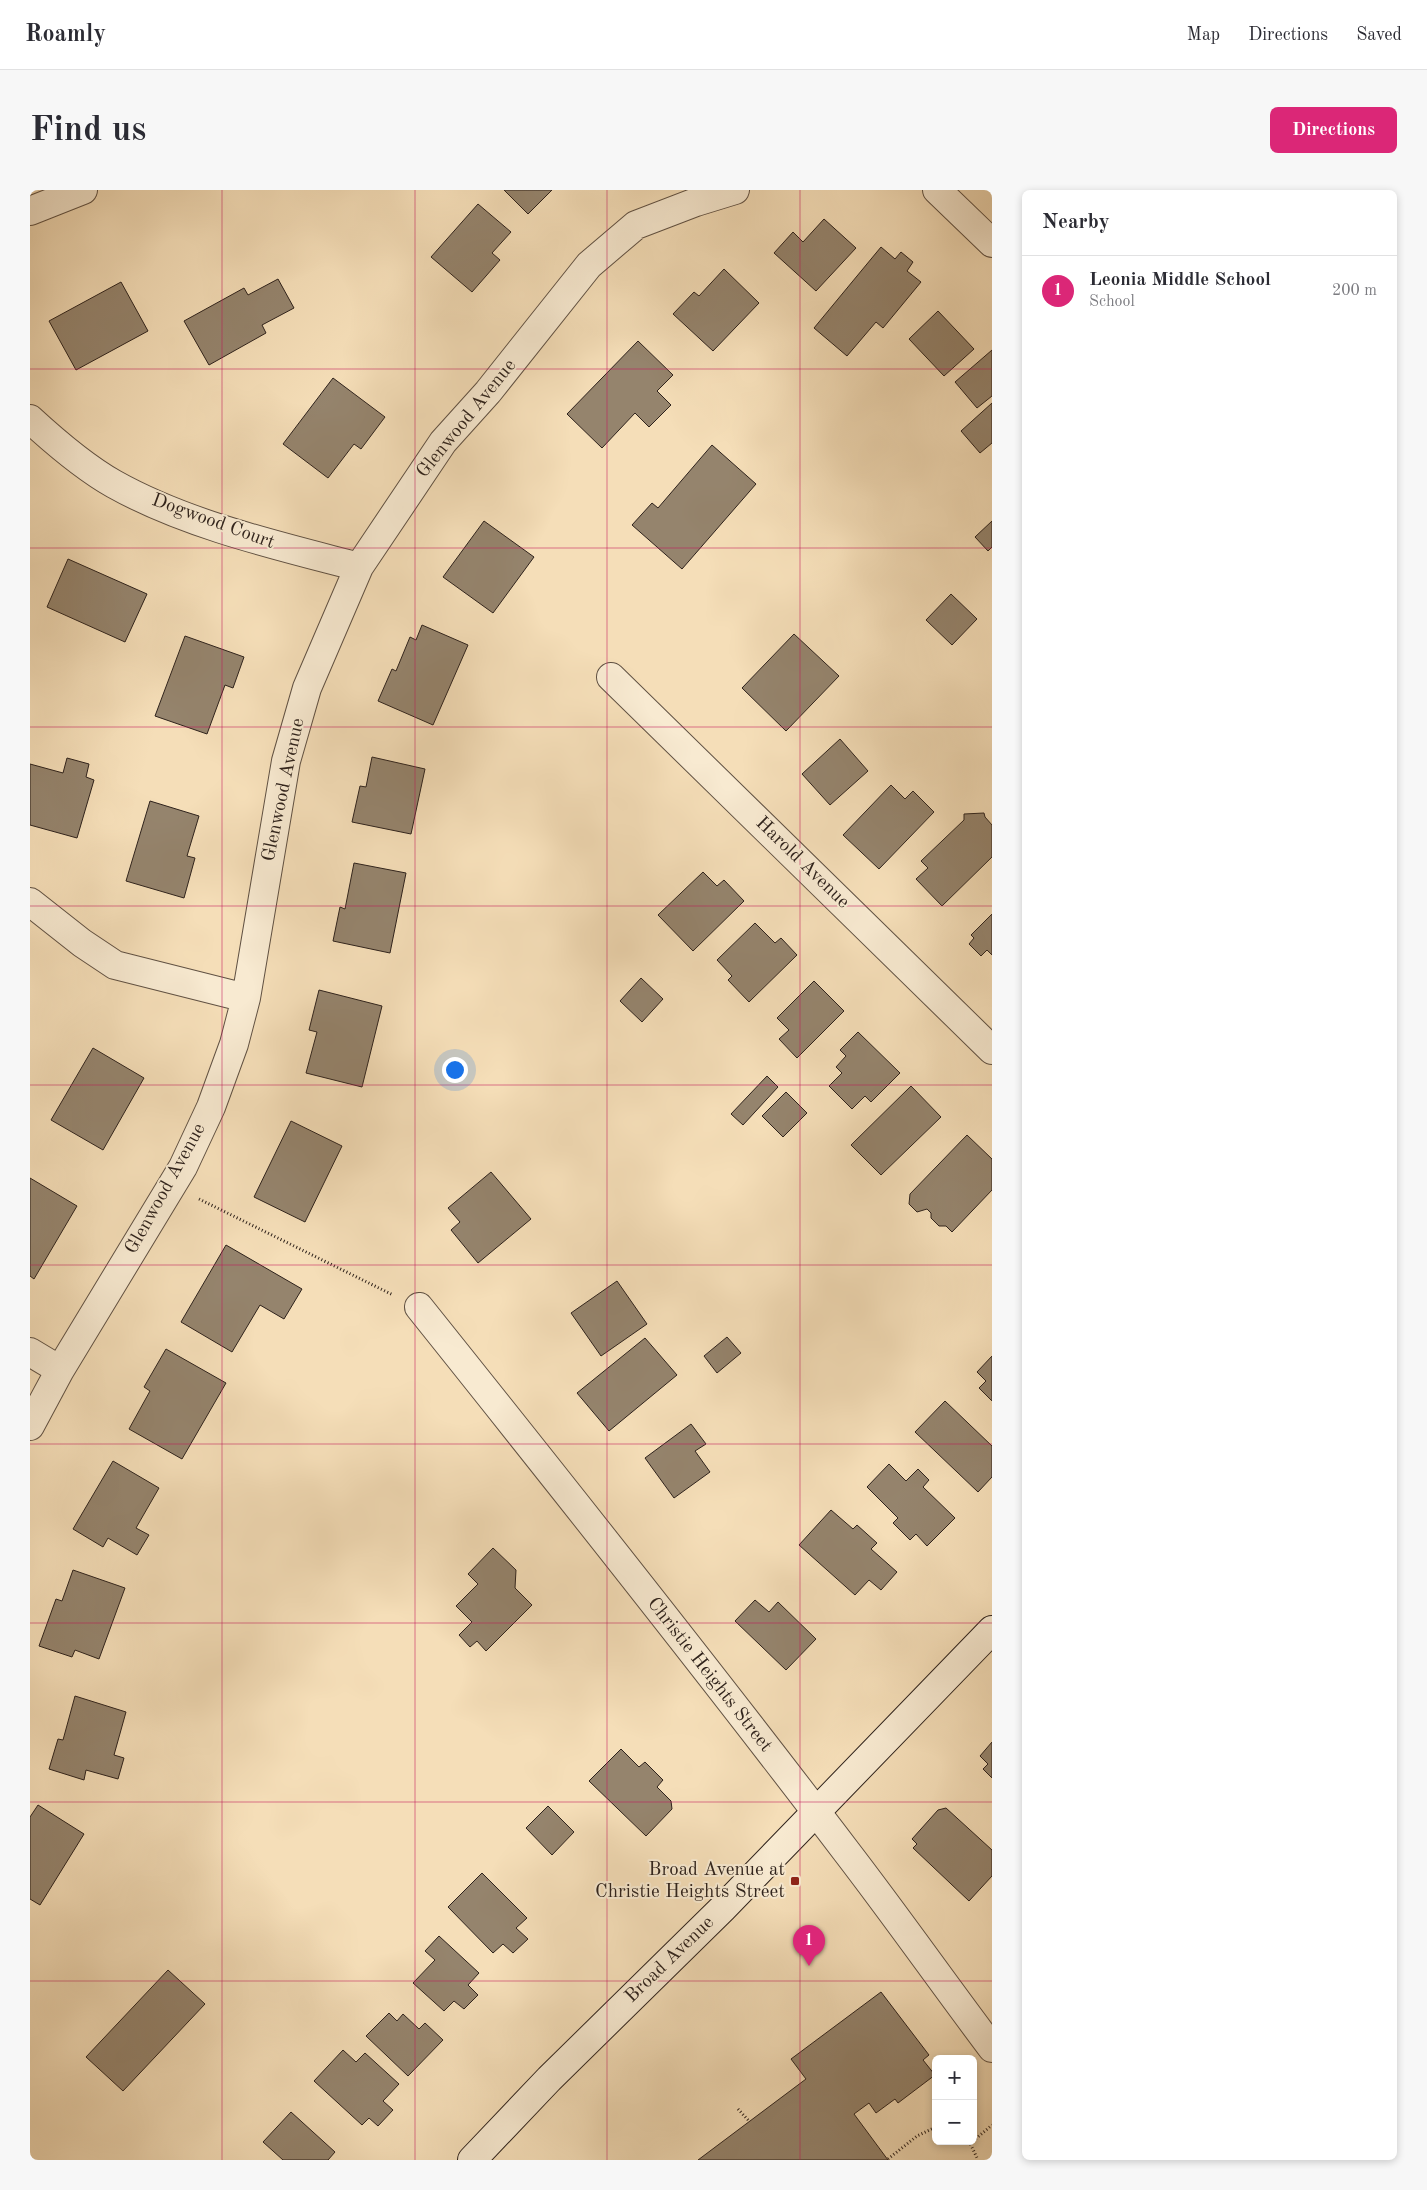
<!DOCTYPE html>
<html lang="en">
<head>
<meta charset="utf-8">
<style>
  :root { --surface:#fff; --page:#f7f7f7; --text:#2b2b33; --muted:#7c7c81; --line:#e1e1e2; --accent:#db2777 }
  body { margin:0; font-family:"Old Standard TT",serif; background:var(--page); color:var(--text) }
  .controls { position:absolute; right:15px; bottom:15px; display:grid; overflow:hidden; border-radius:8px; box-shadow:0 2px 8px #0003 }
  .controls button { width:45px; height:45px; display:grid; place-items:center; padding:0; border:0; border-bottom:1px solid var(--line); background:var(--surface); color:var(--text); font:25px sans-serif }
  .you { position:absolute; left:424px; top:879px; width:18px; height:18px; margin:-12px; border:4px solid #fff; border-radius:50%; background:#1a73e8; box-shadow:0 0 0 8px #1a73e833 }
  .badge { display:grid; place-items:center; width:32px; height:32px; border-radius:50%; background:var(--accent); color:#fff; font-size:16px; font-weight:700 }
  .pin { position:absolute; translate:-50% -41px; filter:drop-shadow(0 1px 2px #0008) }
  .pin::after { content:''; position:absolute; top:26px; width:18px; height:15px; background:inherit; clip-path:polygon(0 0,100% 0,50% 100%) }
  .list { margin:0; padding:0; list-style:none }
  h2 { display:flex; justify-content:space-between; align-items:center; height:65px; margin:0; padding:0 20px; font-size:21px }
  h2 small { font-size:16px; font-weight:400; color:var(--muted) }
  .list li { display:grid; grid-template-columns:32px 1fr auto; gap:15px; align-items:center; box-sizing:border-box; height:70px; padding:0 20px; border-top:1px solid var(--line) }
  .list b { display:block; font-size:19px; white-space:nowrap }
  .list p { margin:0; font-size:16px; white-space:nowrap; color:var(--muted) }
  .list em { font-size:16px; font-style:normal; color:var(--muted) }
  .map { position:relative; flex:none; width:962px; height:1970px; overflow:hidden; border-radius:8px }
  header { display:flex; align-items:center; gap:30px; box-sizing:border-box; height:70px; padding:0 25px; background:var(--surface); border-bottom:1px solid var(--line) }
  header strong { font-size:24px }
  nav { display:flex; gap:28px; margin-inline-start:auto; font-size:18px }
  .intro { display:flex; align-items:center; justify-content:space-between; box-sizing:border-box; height:120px; padding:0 30px }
  h1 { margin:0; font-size:35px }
  .button { padding:12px 22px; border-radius:8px; background:var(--accent); color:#fff; font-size:18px; font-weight:700 }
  main { display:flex; gap:30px; padding:0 30px }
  aside { flex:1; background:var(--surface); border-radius:8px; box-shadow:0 2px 8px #0003 }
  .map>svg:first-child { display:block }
  .building { fill:#95846d; stroke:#2e221c }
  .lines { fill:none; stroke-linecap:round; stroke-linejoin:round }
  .street-casing { stroke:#605143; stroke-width:30 }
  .secondary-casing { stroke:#2e221c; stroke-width:30 }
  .path { stroke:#2e221c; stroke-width:3; stroke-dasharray:1 2.5; stroke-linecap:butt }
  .street { stroke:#f8ead1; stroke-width:28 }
  .secondary { stroke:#f8ead1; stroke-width:28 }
  .grid { fill:none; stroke:#c2185b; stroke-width:1; stroke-opacity:0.55 }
  .poi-dot { fill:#8f2418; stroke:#f8ead1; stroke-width:2 }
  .labels { text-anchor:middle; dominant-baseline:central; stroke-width:4; stroke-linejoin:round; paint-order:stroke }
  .street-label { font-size:19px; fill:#2e221c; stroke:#f8ead1 }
  .poi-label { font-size:19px; fill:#2e221c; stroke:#f8ead1; text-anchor:end }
</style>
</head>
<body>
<header>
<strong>Roamly</strong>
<nav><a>Map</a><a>Directions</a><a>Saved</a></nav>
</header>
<div class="intro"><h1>Find us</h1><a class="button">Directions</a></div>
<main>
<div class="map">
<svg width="962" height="1970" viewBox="0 0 962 1970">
  <rect width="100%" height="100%" fill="#f5deb8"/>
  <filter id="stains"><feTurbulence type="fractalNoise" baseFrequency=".004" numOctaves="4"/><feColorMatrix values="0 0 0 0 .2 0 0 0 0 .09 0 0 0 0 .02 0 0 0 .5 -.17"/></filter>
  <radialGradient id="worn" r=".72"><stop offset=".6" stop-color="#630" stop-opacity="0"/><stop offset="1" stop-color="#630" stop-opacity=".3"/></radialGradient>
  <path class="building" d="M474 0H522L498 24Z
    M448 14 481 42 462 63 470 70 442 102 401 67Z
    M794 29 826 58 786 101 744 63 763 42 773 52Z
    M851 57 865 69 871 62 883 72 877 81 891 92 853 138 846 132 817 166 784 138Z
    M694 79 729 113 683 161 643 124 664 102 669 106Z
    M248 89 264 118 232 135 236 143 179 175 154 131 214 98 218 105Z
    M91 92 118 141 46 180 19 131Z
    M908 121 944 159 914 186 879 149Z
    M608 151 643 185 627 201 641 215 619 237 605 223 572 258 537 224Z
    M962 160V206L947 218 925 192Z
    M303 188 355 227 331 259 324 254 298 288 253 254Z
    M962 213V253L950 263 931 241Z
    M682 255 726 294 652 379 602 335 622 313 628 318Z
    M454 331 504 367 463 423 413 387Z
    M962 331V357L958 361 945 347Z
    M38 369 117 404 95 452 17 417Z
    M921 404 947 429 922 455 896 430Z
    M392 435 438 455 403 535 348 511 362 479 366 481 380 447 386 450Z
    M764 444 809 486 756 541 712 498Z
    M155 446 214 467 203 498 195 495 177 544 125 526Z
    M810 549 838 581 800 615 772 584Z
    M342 567 395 579 381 644 322 632 330 596 336 597Z
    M37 568 59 574 56 587 64 590 47 648 0 635V574L33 583Z
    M861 595 875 609 883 601 904 622 849 679 813 645Z
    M120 611 169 626 157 666 165 668 154 708 96 691Z
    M954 623 955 627 962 635V667L912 716 886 689 898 678 891 671 934 630V624Z
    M324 673 376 683 360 763 303 751 310 717 315 719Z
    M673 682 687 696 694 690 714 711 663 761 628 725Z
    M962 724V765L957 760 951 766 939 754 944 748 941 745Z
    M725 733 745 753 751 748 767 765 719 812 698 790 702 786 687 770Z
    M611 788 633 809 612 832 590 811Z
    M784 791 814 821 767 868 749 849 759 840 747 828Z
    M289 800 352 816 332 897 276 883 287 842 279 840Z
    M828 842 870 883 841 912 835 906 822 919 799 896 812 883 806 877 816 866 810 860Z
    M63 858 114 888 73 960 21 930Z
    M737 886 748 897 713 935 701 924Z
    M881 896 911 927 851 985 821 955Z
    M756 902 777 923 753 947 732 926Z
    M261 931 312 956 275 1032 224 1007Z
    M937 945 962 969V1000L922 1042 916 1036H909L901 1028V1023L897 1019 887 1022 879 1014 880 1004Z
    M461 982 501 1029 448 1073 421 1040 430 1032 418 1018Z
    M0 988 47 1016 4 1089 0 1086Z
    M196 1055 272 1099 254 1129 230 1115 202 1162 151 1132Z
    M587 1091 617 1134 571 1166 541 1123Z
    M697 1147 711 1163 687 1183 674 1166Z
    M615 1148 647 1185 579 1241 547 1203Z
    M136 1159 196 1193 152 1269 99 1239 120 1201 114 1197Z
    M962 1166V1211L949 1198 956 1191 947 1182Z
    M915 1211 962 1256V1287L948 1302 885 1242Z
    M661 1234 676 1254 665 1261 680 1282 644 1308 615 1268Z
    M83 1271 129 1298 106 1338 119 1345 107 1365 78 1348 73 1357 43 1339Z
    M859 1274 876 1291 888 1279 899 1290 893 1297 925 1328 897 1356 886 1344 880 1350 863 1333 868 1328 837 1297Z
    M801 1320 823 1339 827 1335 847 1353 841 1359 867 1382 851 1400 839 1390 825 1405 769 1355Z
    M463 1358 486 1380 485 1398 502 1415 456 1461 447 1451 440 1457 429 1445 442 1432 426 1416 448 1394 438 1384Z
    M43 1380 95 1398 69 1469 45 1460 42 1467 9 1456 26 1409 32 1411Z
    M725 1410 739 1422 748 1412 786 1449 756 1480 705 1431Z
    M45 1506 96 1522 84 1565 94 1568 88 1589 56 1580 54 1590 19 1579 28 1549 33 1550Z
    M962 1552V1588L953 1579 958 1574 950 1566Z
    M591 1559 609 1577 615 1572 633 1590 627 1597 641 1611 642 1619 616 1646 559 1591Z
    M8 1615 54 1644 10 1715 0 1709V1627Z
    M518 1616 544 1642 522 1665 496 1638Z
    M916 1618 962 1660V1686L939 1711 883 1658 887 1654 882 1649 908 1620Z
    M452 1683 497 1728 486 1738 498 1749 483 1763 473 1754 463 1763 418 1717Z
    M409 1746 449 1783 438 1795 448 1805 434 1819 424 1811 414 1821 383 1793 405 1770 395 1761Z
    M138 1780 175 1814 93 1901 56 1867Z
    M851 1802 899 1865 893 1870 905 1885 868 1913 865 1909 846 1923 839 1913 824 1924 858 1970H668L776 1889 761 1869Z
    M359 1823 367 1831 373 1824 389 1839 395 1833 413 1850 378 1886 336 1846Z
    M313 1860 326 1872 335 1863 369 1894 353 1911 363 1920 348 1936 339 1928 332 1935 284 1891Z
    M261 1922 305 1962 298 1970H253L233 1952Z"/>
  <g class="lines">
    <g class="street-casing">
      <path id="street" d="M907 0 962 53
        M0 21 53 0
        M0 229C25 252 54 277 84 294 157 335 249 356 329 377
        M581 487 962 860
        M0 712 52 753 85 775 216 808
        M389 1117C533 1297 677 1478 816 1661 866 1726 913 1793 962 1858
        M0 1162 30 1180
        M0 1236 30 1180 153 977 181 917 204 854 216 808 256 571 277 498 329 377 413 252 458 202 559 75 606 35 666 12 705 0"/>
    </g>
    <g class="secondary-casing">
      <path id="secondary" d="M442 1970 519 1889 693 1718 962 1440"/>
    </g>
    <path class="path" d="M169 1009 363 1105
      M708 1919 719 1931
      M939 1951 948 1970
      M943 1951 962 1935
      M858 1969 887 1946 906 1937"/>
    <use href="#street" class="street"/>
    <use href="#secondary" class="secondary"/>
  </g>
  <path class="grid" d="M192 0V1970M385 0V1970M577 0V1970M770 0V1970M0 179H962M0 358H962M0 537H962M0 716H962M0 895H962M0 1075H962M0 1254H962M0 1433H962M0 1612H962M0 1791H962"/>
  <rect class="poi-dot" x="760" y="1686" width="10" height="10" rx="2.5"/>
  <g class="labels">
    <g class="street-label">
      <text transform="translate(437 229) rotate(-51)">Glenwood Avenue</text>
      <text transform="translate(183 332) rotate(20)">Dogwood Court</text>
      <text transform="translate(254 600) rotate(-78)">Glenwood Avenue</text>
      <text transform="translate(772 673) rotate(44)">Harold Avenue</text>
      <text transform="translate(136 999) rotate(-61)">Glenwood Avenue</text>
      <text transform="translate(679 1485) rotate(52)">Christie Heights Street</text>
      <text transform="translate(640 1770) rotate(-44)">Broad Avenue</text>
    </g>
    <g class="poi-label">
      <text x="755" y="1680">Broad Avenue at<tspan x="755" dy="22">Christie Heights Street</tspan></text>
    </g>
  </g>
  <rect width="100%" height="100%" filter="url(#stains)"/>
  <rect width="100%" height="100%" fill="url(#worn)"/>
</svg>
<div class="controls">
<button>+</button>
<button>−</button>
</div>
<div class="you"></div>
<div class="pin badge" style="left:779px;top:1776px">1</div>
</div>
<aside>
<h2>Nearby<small></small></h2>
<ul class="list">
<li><span class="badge">1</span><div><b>Leonia Middle School</b><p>School</p></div><em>200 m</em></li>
</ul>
</aside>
</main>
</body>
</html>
